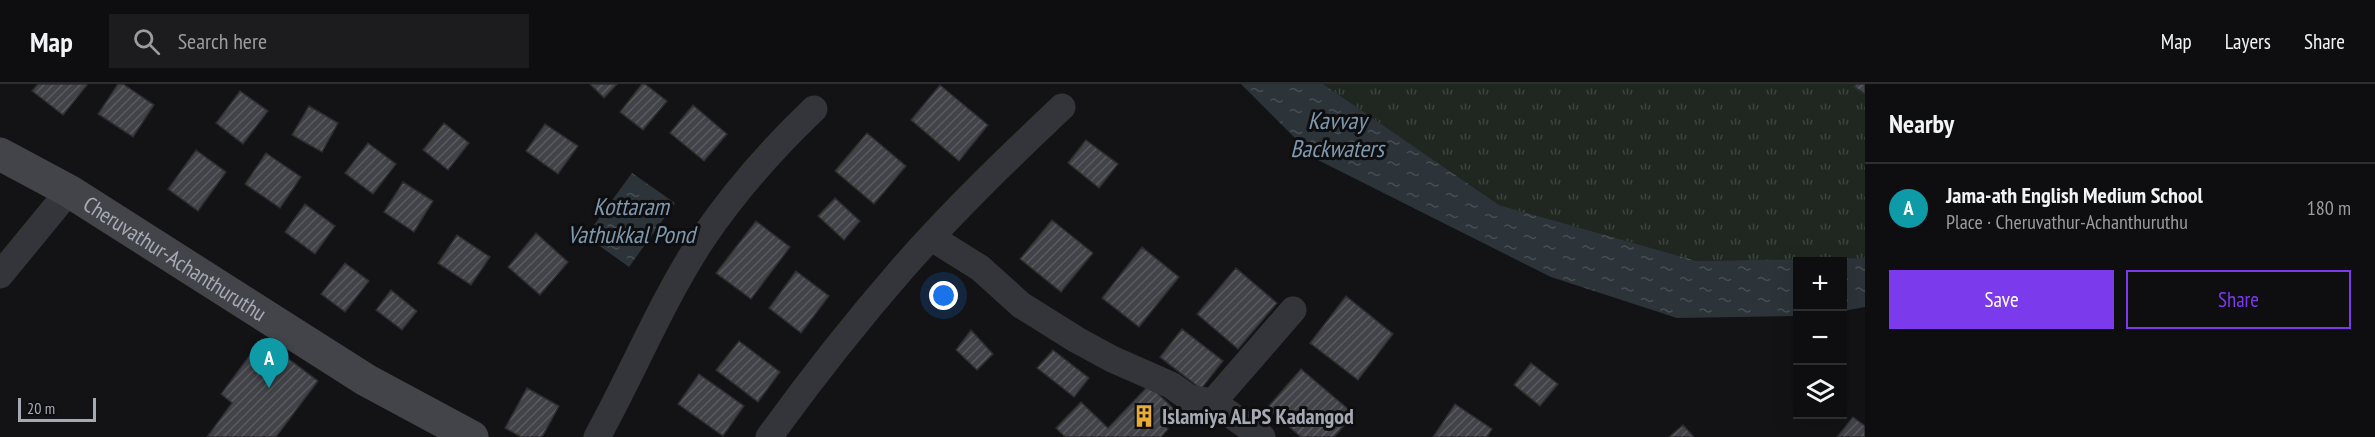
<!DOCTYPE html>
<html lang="en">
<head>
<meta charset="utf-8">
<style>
  :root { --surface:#0e0e10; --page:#1c1c1e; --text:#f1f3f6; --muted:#9b9c9f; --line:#2e2e30; --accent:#7c3aed }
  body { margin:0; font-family:"PT Sans Narrow",sans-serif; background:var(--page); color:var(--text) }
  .controls { position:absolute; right:18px; bottom:18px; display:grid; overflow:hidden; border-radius:0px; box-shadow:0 6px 24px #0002 }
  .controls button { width:54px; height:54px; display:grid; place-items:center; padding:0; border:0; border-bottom:2px solid var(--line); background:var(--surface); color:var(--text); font:30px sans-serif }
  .scale { position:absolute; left:18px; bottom:15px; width:78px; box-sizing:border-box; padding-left:6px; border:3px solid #a5aab5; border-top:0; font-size:16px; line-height:21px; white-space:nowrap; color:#a5aab5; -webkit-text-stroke:4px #0e0e10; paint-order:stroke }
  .you { position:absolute; left:944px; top:212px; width:21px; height:21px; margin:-15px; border:4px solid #fff; border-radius:50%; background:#1a73e8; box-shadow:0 0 0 9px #1a73e833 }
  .badge { display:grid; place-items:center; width:39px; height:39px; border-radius:50%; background:var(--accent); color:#fff; font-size:20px; font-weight:700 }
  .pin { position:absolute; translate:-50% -50px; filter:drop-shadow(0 2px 3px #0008) }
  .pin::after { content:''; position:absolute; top:32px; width:21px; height:18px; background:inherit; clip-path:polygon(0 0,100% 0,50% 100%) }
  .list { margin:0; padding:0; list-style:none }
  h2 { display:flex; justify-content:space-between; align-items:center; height:78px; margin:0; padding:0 24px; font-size:26px }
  h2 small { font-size:20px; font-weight:400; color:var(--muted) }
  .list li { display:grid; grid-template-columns:39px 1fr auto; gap:18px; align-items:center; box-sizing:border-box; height:90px; padding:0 24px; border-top:2px solid var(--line) }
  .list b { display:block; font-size:22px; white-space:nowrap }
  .list p { margin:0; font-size:20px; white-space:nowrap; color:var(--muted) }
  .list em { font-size:20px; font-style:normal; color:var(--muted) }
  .actions { display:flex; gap:12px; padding:18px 24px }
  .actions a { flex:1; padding:14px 0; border:2px solid var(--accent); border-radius:0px; text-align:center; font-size:21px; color:var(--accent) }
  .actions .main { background:var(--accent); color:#fff }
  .icon { flex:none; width:33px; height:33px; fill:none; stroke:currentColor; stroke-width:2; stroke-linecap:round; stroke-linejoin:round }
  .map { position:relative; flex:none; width:1865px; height:353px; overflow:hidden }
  header { display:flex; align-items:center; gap:36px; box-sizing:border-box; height:84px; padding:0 30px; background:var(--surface); border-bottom:2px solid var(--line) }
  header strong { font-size:28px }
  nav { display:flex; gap:33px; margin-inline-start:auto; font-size:21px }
  .search { width:420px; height:54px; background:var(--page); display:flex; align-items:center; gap:15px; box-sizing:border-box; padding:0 21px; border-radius:0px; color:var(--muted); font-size:22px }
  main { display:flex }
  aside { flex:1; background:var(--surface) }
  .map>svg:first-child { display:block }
  .grass { fill:url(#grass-tufts) }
  .water { fill:url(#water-ripples) }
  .building { fill:url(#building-hatch); stroke:#2d2d31; stroke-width:1.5 }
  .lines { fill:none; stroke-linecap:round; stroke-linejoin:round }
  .minor { stroke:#34353a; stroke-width:27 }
  .secondary { stroke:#43444a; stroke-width:33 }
  .labels { text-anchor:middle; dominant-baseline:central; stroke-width:6; stroke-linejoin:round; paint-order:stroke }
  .street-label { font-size:22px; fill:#a5aab5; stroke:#0e0e10 }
  .poi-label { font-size:22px; font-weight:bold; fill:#a5aab5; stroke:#0e0e10; text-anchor:start }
  .water-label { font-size:24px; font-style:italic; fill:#7e98ae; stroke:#0e0e10 }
</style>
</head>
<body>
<header>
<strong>Map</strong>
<div class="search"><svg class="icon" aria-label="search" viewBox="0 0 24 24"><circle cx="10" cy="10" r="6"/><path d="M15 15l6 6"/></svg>Search here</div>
<nav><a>Map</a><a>Layers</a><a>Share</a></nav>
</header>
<main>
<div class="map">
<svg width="1865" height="353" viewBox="0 0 1865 353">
  <defs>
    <pattern id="grass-tufts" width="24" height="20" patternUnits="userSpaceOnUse" patternTransform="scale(1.5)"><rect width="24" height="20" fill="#202720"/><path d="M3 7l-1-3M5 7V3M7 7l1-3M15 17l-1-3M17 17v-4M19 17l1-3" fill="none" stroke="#3d443e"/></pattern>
    <pattern id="water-ripples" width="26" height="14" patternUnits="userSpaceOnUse" patternTransform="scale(1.5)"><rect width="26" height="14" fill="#2c343a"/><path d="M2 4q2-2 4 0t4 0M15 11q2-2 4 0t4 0" fill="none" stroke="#484f54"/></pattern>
    <pattern id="building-hatch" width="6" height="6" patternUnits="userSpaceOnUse" patternTransform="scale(1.5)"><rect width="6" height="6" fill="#424348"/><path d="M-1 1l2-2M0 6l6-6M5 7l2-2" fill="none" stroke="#5a5b60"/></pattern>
  </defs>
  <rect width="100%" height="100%" fill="#131315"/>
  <path class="grass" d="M1323 0H1865V174L1697 177 1499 121Z"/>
  <path class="water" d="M1241 0H1323L1499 121 1697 177 1865 174V223L1843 227 1842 177H1798L1797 232 1677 234 1551 193 1316 75Z
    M632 89 675 119 629 183 586 152Z"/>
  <path class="building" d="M38 0H86L87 1 63 31 32 7Z
    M118 0H123L154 21 133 53 98 30Z
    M590 0H617L604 14Z
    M642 0H645L667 17 643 46 620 28Z
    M1856 0H1865V10L1854 3Z
    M940 1 988 41 959 77 911 36Z
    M240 7 268 27 243 60 216 39Z
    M693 21 727 50 704 77 670 49Z
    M309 22 338 39 322 68 292 51Z
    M444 39 469 59 448 86 423 66Z
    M545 40 578 62 558 90 526 67Z
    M867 49 906 82 874 120 835 87Z
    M1086 56 1118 80 1099 104 1068 79Z
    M368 59 396 80 373 110 345 89Z
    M196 66 226 88 198 127 168 105Z
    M266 69 301 93 280 124 245 100Z
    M403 98 433 117 414 148 384 128Z
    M835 114 860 137 844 156 818 132Z
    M305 120 335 142 315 170 285 148Z
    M1052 136 1093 169 1061 208 1020 175Z
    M756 137 790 163 751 215 716 189Z
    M536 149 568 178 540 211 508 183Z
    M457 151 490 173 471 201 438 179Z
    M1142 163 1179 193 1139 243 1102 214Z
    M345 179 369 197 345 228 321 210Z
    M1236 184 1277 219 1238 265 1197 230Z
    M796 187 829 212 801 249 769 224Z
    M391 206 417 227 402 246 376 226Z
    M1346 212 1393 250 1358 296 1310 259Z
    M1182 245 1223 277 1201 305 1160 273Z
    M971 246 993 270 977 286 956 266Z
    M262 255 318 297 276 353H207L232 319 221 310Z
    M739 257 780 288 758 318 716 286Z
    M1053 266 1089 294 1074 313 1037 284Z
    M1531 279 1558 300 1540 322 1514 301Z
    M1301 285 1354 330 1334 353H1301L1267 324Z
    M699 290 744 322 723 352 678 320Z
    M1149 301 1174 325 1161 338 1168 345 1161 353H1065L1056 344 1081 318 1108 344Z
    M527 304 559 322 542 353H521L505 344Z
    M1455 320 1492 345 1487 353H1433Z
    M1853 333 1865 342V353H1837Z
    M1683 341 1694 353H1669Z"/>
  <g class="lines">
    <path class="minor" d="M932 154 980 184 1021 221 1077 256 1112 275 1171 301 1189 314 1213 318 1293 226
      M0 191 69 107
      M1213 318 1262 353
      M597 353C633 288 662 216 703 154 735 107 773 64 814 25
      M769 353C811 295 855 239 902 185 952 128 1007 75 1062 23"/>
    <path class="secondary" id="s1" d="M0 70 69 107 366 296 472 353"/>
  </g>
  <defs>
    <g id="building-bare" transform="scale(1.8)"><path d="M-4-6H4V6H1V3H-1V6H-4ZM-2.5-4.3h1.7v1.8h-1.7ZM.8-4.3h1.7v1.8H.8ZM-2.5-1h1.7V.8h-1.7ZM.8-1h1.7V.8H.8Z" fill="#e9ab37" stroke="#0e0e10" stroke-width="2.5" paint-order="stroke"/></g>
  </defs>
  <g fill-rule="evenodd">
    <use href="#building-bare" x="1144" y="332"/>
  </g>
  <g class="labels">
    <g class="street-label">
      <text stroke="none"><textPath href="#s1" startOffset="204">Cheruvathur-Achanthuruthu</textPath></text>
    </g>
    <g class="poi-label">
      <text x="1162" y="332">Islamiya ALPS Kadangod</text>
    </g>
    <g class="water-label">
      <text x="1337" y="36">Kavvay<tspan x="1337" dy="28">Backwaters</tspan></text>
      <text x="631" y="122">Kottaram<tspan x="631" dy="28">Vathukkal Pond</tspan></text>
    </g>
  </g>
</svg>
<div class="controls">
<button>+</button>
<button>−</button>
<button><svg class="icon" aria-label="layers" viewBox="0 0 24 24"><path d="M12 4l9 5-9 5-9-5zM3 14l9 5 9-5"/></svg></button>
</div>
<div class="scale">20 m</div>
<div class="you"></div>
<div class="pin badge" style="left:269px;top:304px;background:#0f9aa8">A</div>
</div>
<aside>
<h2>Nearby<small></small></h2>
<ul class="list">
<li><span class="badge" style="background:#0f9aa8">A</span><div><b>Jama-ath English Medium School</b><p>Place · Cheruvathur-Achanthuruthu</p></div><em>180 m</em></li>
</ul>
<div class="actions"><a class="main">Save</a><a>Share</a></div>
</aside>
</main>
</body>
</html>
